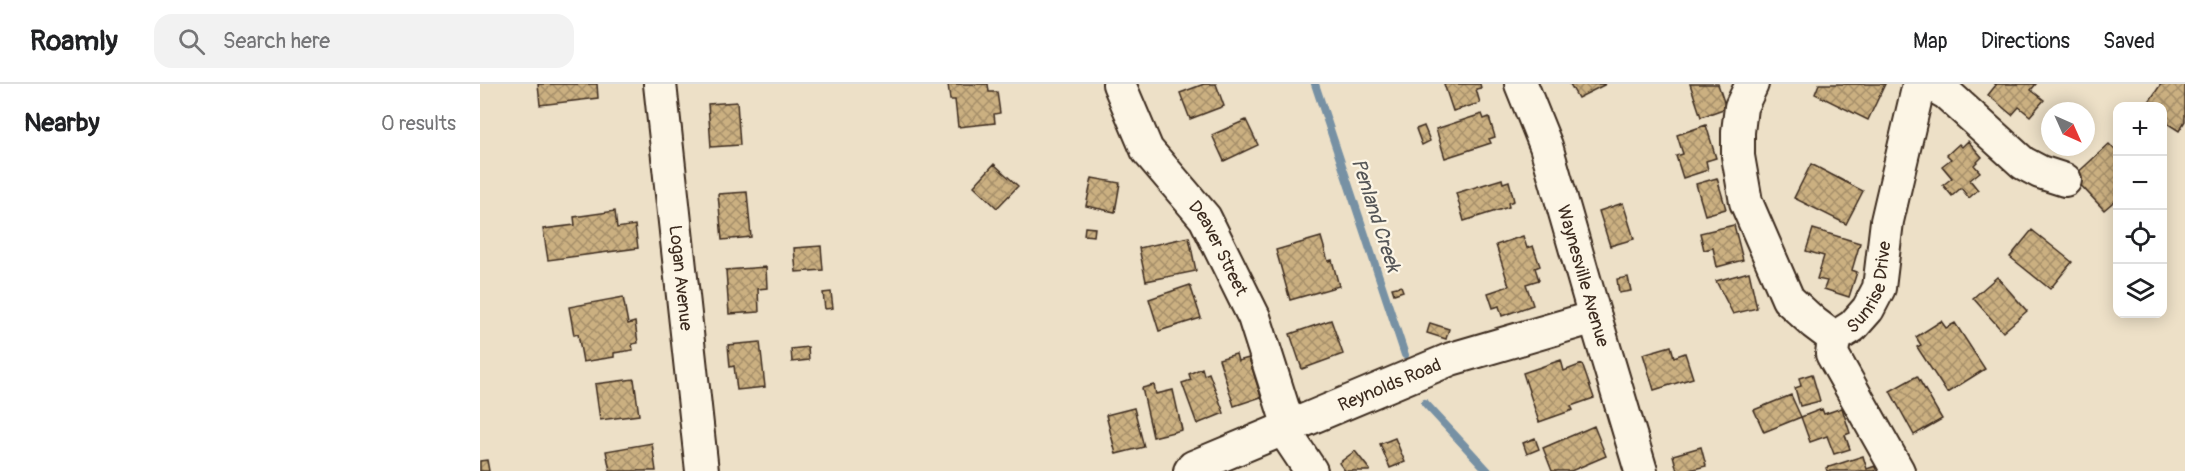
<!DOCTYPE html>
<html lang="en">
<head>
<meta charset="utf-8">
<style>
  :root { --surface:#fff; --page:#f2f2f2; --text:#202124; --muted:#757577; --line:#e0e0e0 }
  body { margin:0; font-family:Pangolin,sans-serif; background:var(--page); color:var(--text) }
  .controls { position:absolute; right:18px; top:18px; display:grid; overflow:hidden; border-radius:12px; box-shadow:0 3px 15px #0003 }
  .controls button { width:54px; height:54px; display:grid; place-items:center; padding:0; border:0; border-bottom:2px solid var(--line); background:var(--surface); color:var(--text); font:30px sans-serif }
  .compass { position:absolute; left:1561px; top:18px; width:54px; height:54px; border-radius:50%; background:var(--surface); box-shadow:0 3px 15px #0003; rotate:135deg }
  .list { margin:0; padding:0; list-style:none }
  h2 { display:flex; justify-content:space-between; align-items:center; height:78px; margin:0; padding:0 24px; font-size:26px }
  h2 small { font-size:20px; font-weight:400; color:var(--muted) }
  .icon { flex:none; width:33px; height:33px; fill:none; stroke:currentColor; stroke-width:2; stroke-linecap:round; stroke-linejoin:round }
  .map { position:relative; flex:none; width:1705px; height:387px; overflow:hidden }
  header { display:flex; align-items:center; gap:36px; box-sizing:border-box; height:84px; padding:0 30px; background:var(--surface); border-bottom:2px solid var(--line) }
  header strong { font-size:28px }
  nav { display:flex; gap:33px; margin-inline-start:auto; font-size:21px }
  .search { width:420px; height:54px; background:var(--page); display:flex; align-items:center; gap:15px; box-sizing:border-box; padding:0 21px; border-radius:18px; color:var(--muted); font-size:22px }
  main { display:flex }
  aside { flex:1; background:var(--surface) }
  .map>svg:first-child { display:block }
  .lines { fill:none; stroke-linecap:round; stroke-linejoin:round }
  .stream { stroke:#7791a4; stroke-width:8 }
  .building { fill:url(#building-cross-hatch); stroke:#3b2a1e; stroke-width:1.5 }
  .minor-casing { stroke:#3b2a1e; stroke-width:36 }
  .minor { stroke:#fcf5e5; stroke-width:32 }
  .labels { text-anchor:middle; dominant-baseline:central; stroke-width:4.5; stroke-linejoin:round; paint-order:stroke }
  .street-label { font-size:18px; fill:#3b2a1e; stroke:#fcf5e5 }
  .water-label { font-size:20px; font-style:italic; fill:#545556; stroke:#fcf5e5 }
</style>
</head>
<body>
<header>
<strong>Roamly</strong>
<div class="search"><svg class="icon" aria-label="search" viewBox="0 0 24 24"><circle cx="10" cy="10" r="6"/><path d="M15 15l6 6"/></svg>Search here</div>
<nav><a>Map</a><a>Directions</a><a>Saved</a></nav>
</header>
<main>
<aside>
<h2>Nearby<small>0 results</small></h2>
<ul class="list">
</ul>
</aside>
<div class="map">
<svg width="1705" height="387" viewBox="0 0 1705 387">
  <defs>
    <pattern id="building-cross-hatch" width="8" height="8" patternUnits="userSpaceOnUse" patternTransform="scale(1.5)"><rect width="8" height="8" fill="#cbb081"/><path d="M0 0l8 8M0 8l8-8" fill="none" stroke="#a68f69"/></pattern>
  </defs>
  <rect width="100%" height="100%" fill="#ede0c7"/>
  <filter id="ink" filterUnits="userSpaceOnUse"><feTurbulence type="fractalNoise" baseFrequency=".0167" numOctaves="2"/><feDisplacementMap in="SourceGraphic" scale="12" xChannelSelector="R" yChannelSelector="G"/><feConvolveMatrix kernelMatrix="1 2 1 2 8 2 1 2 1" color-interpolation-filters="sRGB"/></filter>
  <g filter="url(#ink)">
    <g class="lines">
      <path class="stream" d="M835 0 925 271
        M945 319 1008 387"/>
    </g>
    <path class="building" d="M58 0H117L118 14 60 21Z
      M468 0H508L509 8H517L520 29 514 30 515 39 478 43 475 16H470Z
      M724 0H736L744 22 710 35 700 9Z
      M964 0H1000L1001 4 996 5 1000 19 973 27Z
      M1090 0H1126L1098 14Z
      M1210 0H1238L1246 24 1221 33Z
      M1339 0H1405L1388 36 1335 10Z
      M1515 0H1556L1551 6 1564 16 1550 32 1539 23 1532 31 1508 11 1516 1Z
      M1681 0H1705V37L1699 47 1682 36V22H1666Z
      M257 18 260 61 231 63 228 20Z
      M1002 30 1004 35 1009 33 1015 53 1009 55 1011 59 965 74 956 45Z
      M766 36 778 61 744 77 732 51Z
      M1226 41 1236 74 1226 77 1228 86 1203 94 1196 72 1203 70 1197 51Z
      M944 42 950 57 942 61 936 45Z
      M1488 57 1502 73 1494 81 1500 88 1490 96 1498 106 1489 114 1481 104 1472 112 1463 101 1472 94 1462 82 1471 75 1467 71 1479 60 1482 63Z
      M1629 60 1638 69V114L1624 126 1593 93Z
      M514 80 538 102 517 124 494 102Z
      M1331 80 1383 107 1366 140 1314 114Z
      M612 94 640 99 635 128 606 122Z
      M1237 94 1246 125 1225 131 1216 100Z
      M1022 95 1023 99 1029 97 1034 117 1028 119 1029 123 984 137 976 109Z
      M267 108 271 153 242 156 238 110Z
      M1143 119 1154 155 1130 162 1119 127Z
      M135 127 137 144 155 141 158 164 68 176 63 145 95 141 94 133Z
      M1254 141 1263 176 1237 183 1233 164 1224 166 1220 149Z
      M605 143 615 144 614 152 604 151Z
      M1333 145 1380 159 1372 186 1377 188 1369 213 1344 205 1347 197 1337 195 1344 172 1326 167Z
      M1552 146 1592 178 1570 205 1530 173Z
      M1043 152 1047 164 1053 162 1060 182 1055 184 1059 196 1046 200 1053 221 1022 232 1019 222 1013 224 1008 209 1029 202 1016 161Z
      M709 153 716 187 666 197 659 164Z
      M841 153 848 177 852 176 859 202 810 216 796 166Z
      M341 162 343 186 316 188 314 164Z
      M286 183 287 204 278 205 279 228 249 230 246 186Z
      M1269 188 1277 224 1253 230 1236 197Z
      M1148 193 1151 207 1139 209 1137 195Z
      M1517 193 1547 227 1523 248 1493 214Z
      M710 201 721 234 679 247 669 215Z
      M921 202 923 207 914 210 912 204Z
      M351 208 353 224 345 225 343 209Z
      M143 213 148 240 155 238 158 259 152 260 153 266 134 269V273L103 278 98 250 94 251 89 223Z
      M851 236 863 270 822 285 810 250Z
      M1461 237 1466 244 1475 239 1505 285 1467 309 1437 263 1441 261 1436 253Z
      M950 239 969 245 966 255 947 249Z
      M280 258 285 303 257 306 254 282 250 283 248 261Z
      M1191 262 1194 273 1205 269 1213 294 1174 306 1163 270Z
      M328 263 329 276 312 278 311 265Z
      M756 270 758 277 769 274 781 313 754 322 739 275Z
      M1081 276 1084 287 1102 280 1114 314 1091 322 1093 326 1059 338 1043 289Z
      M722 284 724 291 729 289 744 329 717 340 702 299 711 296 709 290Z
      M1332 290 1340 317 1320 322 1315 304 1321 302 1319 294Z
      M1437 292 1462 335 1434 351 1410 307Z
      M154 295 159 331 120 336 115 300Z
      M674 301 676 310 693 306 702 346 673 353 662 304Z
      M1311 311 1321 333 1284 348 1274 326Z
      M654 324 664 363 636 370 626 331Z
      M1362 324 1370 349 1365 351 1370 365 1354 370 1347 352 1330 358 1321 333 1342 325 1344 330Z
      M1114 342 1126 372 1091 387H1072L1063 364Z
      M915 354 925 378 910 384 900 360Z
      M1055 354 1059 365 1047 370 1043 359Z
      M172 359 176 387H130L126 367Z
      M1221 363 1226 382 1206 387H1197L1193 371Z
      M875 367 890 386 889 387H865L859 379Z
      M1383 372 1387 385 1395 382 1396 387H1347L1346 384Z
      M7 376 9 387H0V377Z"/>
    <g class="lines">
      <g class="minor-casing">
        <g id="minor">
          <path id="s1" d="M180 0 222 387"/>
          <path id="s2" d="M639 0 667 66 725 134 774 233 809 343"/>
          <path id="s3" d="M1041 0 1066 62 1115 233 1161 387"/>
          <path id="s4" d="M1272 0 1261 23 1258 48V72L1266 118 1308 215 1334 239 1354 254 1373 242 1388 225 1399 204 1407 137 1439 0"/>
          <path d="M1450 0 1466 9 1543 79 1560 88 1585 96"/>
          <path d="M1354 254 1352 270 1418 387"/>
          <path d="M803 345 831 387"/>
          <path id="s5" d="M710 387 713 383 971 275 1115 233"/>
        </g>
      </g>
      <use href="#minor" class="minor"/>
    </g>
  </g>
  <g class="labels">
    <g class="street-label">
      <text stroke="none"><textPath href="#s2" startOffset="194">Deaver Street</textPath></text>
      <text stroke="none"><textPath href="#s3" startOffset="202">Waynesville Avenue</textPath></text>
      <text stroke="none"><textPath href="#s1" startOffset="195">Logan Avenue</textPath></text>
      <text stroke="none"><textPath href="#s4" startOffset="354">Sunrise Drive</textPath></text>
      <text stroke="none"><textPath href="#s5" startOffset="218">Reynolds Road</textPath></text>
    </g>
    <g class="water-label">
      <text transform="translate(896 131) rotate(72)">Penland Creek</text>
    </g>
  </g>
</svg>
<div class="controls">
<button>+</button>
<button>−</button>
<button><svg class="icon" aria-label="locate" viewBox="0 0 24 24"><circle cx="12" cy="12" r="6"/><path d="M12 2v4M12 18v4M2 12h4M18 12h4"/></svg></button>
<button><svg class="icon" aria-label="layers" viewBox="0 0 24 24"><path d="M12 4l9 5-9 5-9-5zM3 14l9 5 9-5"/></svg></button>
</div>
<svg class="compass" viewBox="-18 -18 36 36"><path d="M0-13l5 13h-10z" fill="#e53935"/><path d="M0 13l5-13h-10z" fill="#757577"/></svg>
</div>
</main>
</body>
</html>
